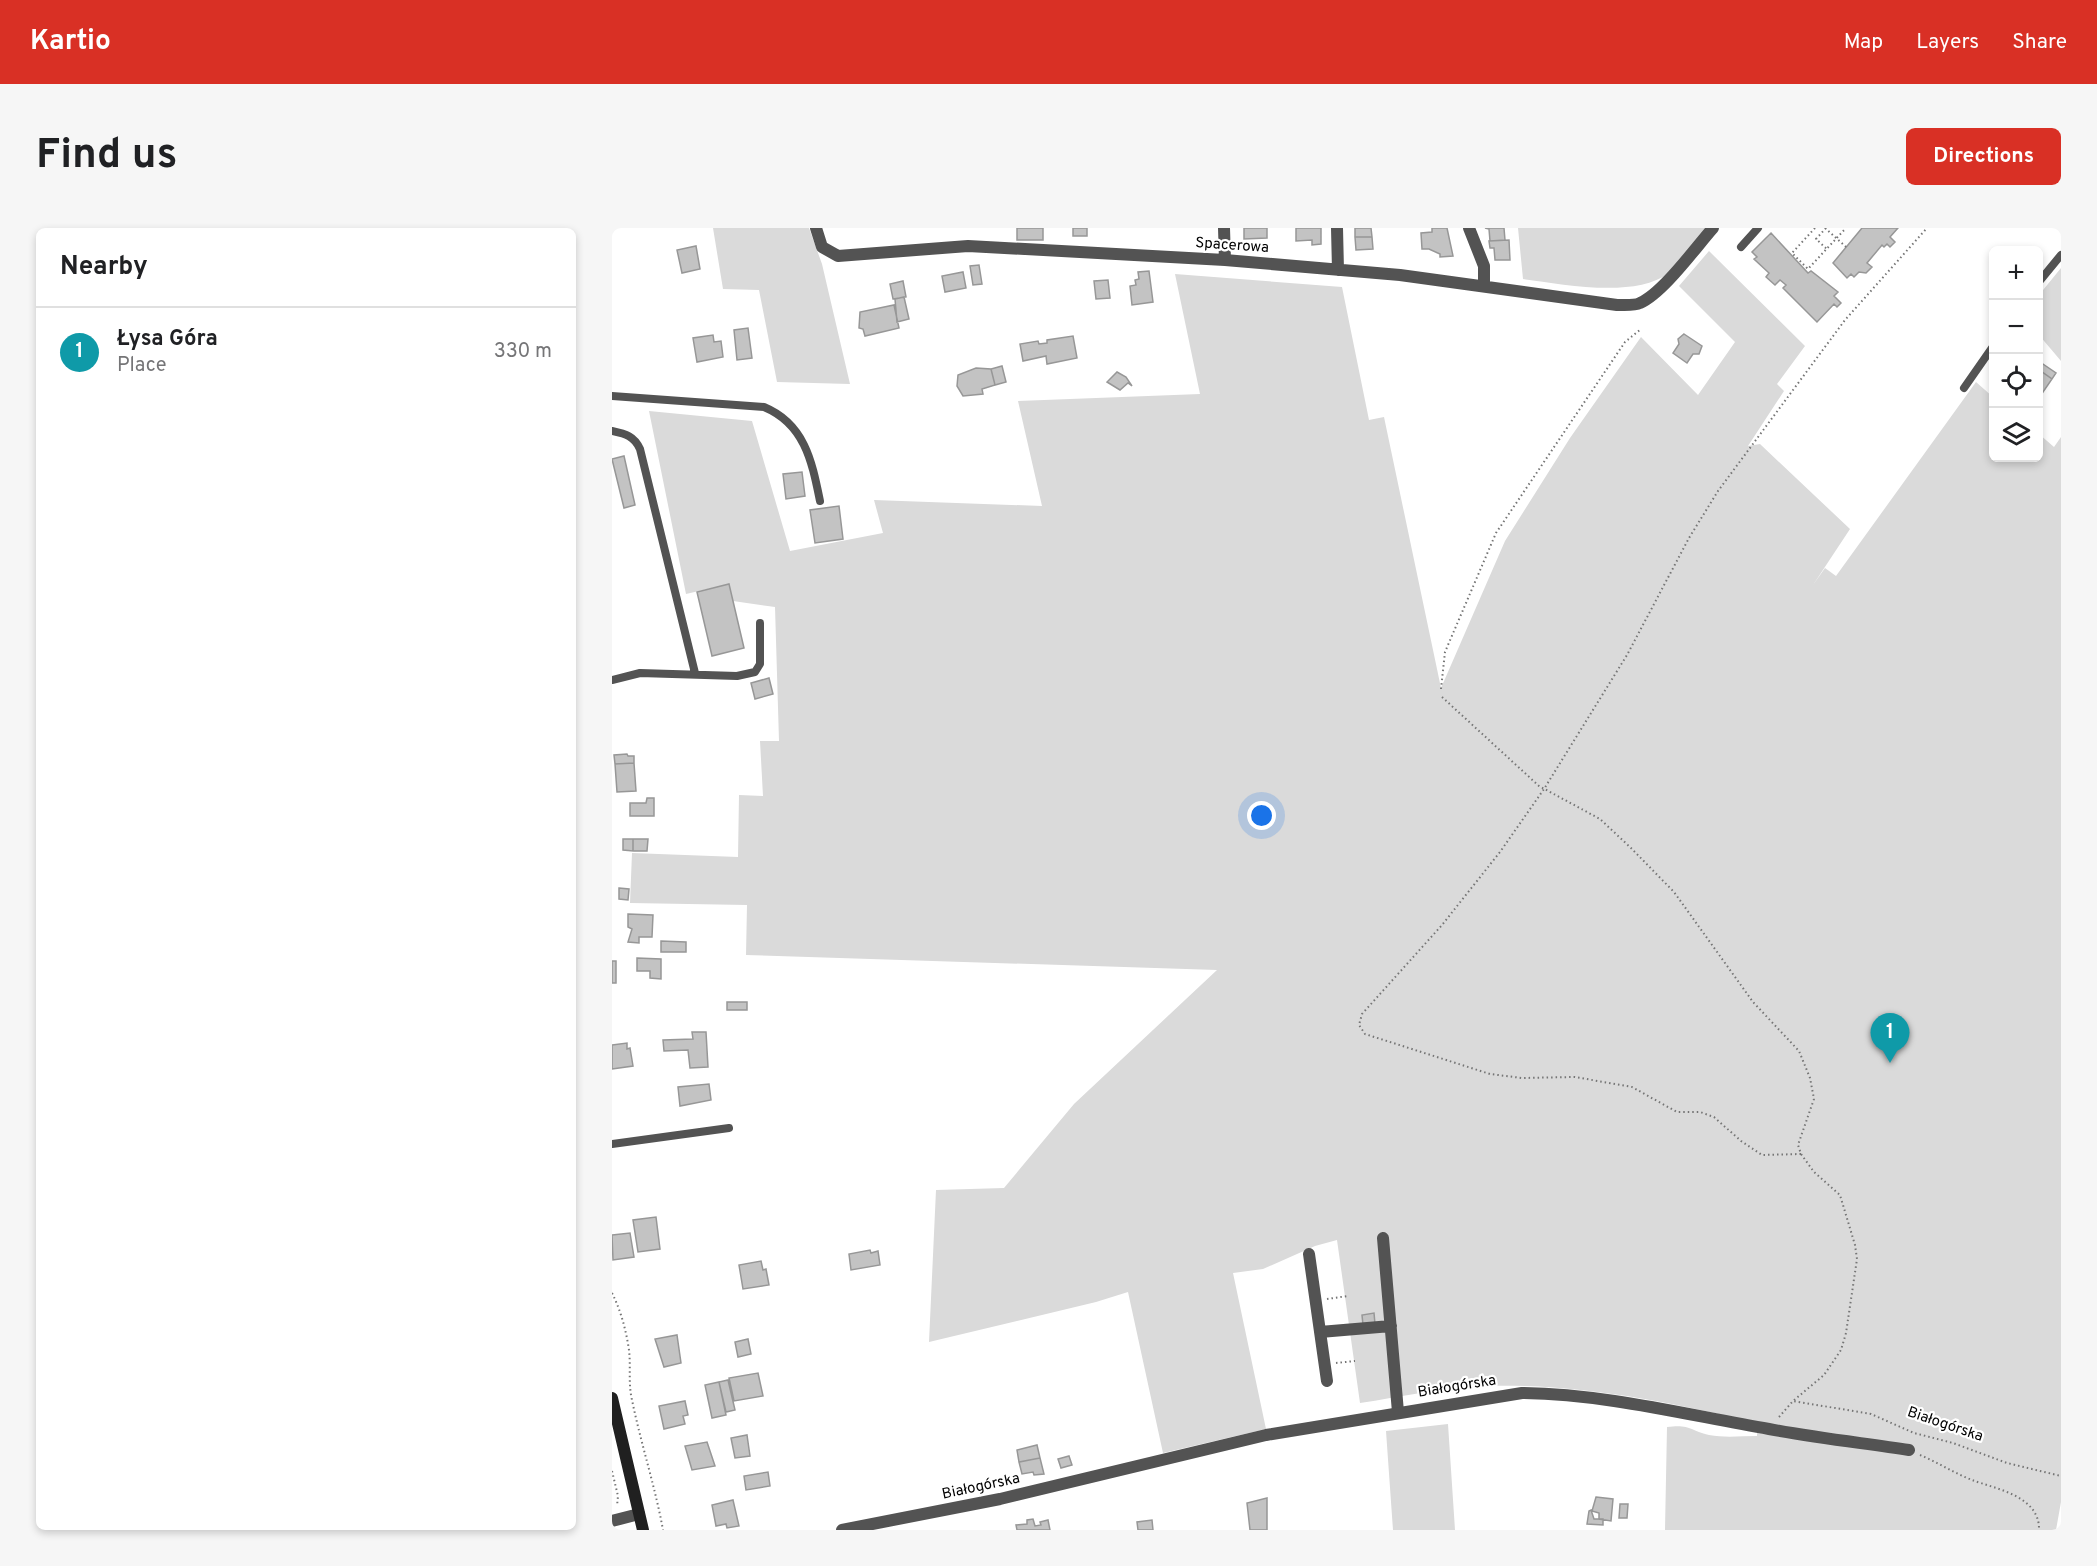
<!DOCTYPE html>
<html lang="en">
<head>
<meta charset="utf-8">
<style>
  :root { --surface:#fff; --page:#f6f6f6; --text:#202124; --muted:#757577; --line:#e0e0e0; --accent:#d93025 }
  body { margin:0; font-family:Overpass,sans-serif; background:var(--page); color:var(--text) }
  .controls { position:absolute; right:18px; top:18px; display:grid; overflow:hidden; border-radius:9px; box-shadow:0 3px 9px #0003 }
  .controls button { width:54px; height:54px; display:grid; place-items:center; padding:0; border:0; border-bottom:2px solid var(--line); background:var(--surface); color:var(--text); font:30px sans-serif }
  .you { position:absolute; left:650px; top:588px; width:21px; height:21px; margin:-15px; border:4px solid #fff; border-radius:50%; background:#1a73e8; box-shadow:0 0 0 9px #1a73e833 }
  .badge { display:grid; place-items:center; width:39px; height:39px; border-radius:50%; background:var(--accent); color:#fff; font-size:20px; font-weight:700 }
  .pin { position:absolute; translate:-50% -50px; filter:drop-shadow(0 2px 3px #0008) }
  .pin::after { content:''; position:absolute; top:32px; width:21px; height:18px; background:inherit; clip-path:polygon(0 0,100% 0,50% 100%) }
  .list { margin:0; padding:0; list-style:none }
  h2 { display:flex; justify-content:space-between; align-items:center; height:78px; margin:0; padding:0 24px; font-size:26px }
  h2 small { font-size:20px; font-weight:400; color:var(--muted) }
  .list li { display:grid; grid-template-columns:39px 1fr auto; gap:18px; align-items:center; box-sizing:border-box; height:90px; padding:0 24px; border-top:2px solid var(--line) }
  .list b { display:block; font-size:22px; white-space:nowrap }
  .list p { margin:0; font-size:20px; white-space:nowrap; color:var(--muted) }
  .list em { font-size:20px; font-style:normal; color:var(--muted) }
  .icon { flex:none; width:33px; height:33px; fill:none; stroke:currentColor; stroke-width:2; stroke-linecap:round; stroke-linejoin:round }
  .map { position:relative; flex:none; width:1449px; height:1302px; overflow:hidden; border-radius:9px }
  header { display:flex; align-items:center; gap:36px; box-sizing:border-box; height:84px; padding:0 30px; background:var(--accent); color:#fff }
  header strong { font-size:28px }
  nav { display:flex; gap:33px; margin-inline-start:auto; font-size:21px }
  .intro { display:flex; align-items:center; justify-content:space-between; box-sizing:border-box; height:144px; padding:0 36px }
  h1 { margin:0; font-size:42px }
  .button { padding:15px 27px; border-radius:9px; background:var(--accent); color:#fff; font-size:21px; font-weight:700 }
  main { display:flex; gap:36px; padding:0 36px }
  aside { flex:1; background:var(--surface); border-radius:9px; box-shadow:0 3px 9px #0003 }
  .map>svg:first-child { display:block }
  .green { fill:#dadada }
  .building { fill:#c3c3c3; stroke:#979797; stroke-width:1.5 }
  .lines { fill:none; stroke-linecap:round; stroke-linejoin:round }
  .path { stroke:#757575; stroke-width:2; stroke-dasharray:1.5 3; stroke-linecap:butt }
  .service { stroke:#535353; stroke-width:8 }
  .pedestrian { stroke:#535353; stroke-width:12 }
  .minor { stroke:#535353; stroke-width:12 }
  .secondary { stroke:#202020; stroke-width:12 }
  .labels { text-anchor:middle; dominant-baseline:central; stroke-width:4.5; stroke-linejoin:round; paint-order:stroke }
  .street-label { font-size:15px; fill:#000; stroke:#fff }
</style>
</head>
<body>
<header>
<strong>Kartio</strong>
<nav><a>Map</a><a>Layers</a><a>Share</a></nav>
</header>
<div class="intro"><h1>Find us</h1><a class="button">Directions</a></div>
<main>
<aside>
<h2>Nearby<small></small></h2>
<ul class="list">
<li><span class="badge" style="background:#0f9aa8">1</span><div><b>Łysa Góra</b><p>Place</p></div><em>330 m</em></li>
</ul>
</aside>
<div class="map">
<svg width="1449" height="1302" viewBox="0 0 1449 1302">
  <rect width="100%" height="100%" fill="#fff"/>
  <path class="green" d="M101 0H197L210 36 238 156 165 154 147 62 111 61Z
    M906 0H1096C1084 14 1072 34 1057 45 1022 71 951 56 911 51Z
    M1097 23 1193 118 1165 156 1172 163 1136 218 1148 216 1238 301 1201 357 1213 340 1224 348 1364 154 1381 169 1382 230H1426L1427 206 1442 219 1449 209V1274L1444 1302H1053L1055 1199C1078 1196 1077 1202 1097 1207 1113 1210 1129 1208 1145 1208V1195C1055 1173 963 1155 870 1158 829 1160 788 1169 748 1175L725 1012 703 1018 651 1041 621 1045 654 1201 551 1225 516 1064 484 1074 317 1114 324 962 392 960 462 876 605 742 134 727 135 677 18 675 20 625 126 629 127 567 151 568 148 513H167L163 379 121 373 117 356 74 366 37 183 140 193 178 323 271 305 262 272 430 278 406 173 588 166 563 46 730 59 757 192 772 189 829 460 893 313 958 210 1029 109 1086 167 1123 114 1067 58Z
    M1449 40V133L1427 107V67Z
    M836 1196 843 1302H781L774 1203Z"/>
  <path class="building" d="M405 0H431V12H405Z
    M461 0H475V8H461Z
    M632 0H655V10L632 11Z
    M684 0H709V16L700 17V12L684 13Z
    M743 0H759L760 9H743Z
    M820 0H835L841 28 828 29V26L817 21H810L809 5 820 4Z
    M873 0H892L893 12 878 13 877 1Z
    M1250 0H1286L1278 9 1283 14 1278 19 1275 16 1272 19 1270 17 1255 35 1260 39 1254 45 1247 44 1242 49 1239 46 1235 50 1221 35Z
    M1159 5 1196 45 1199 43 1226 64 1222 68 1229 75 1225 79 1222 76 1205 94 1171 60 1174 57 1168 52 1163 57 1154 49 1157 45 1142 31 1145 29 1140 24Z
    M743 9H760L761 21 744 22Z
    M897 12 898 32H883L882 20H878L877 13Z
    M84 18 88 41 70 45 65 22Z
    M367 37 370 56 361 57 358 38Z
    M537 43 541 74 520 77 518 58 524 57 523 52 527 51 526 44Z
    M351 44 354 60 333 64 330 48Z
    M496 52 498 70 484 71 482 53Z
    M291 53 294 69 281 71 278 56Z
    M292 69 297 91 285 94 283 71Z
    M282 77 287 100 253 108 251 101 247 100 248 84Z
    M136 100 140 130 125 132 122 102Z
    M1072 106 1090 118 1087 126H1081L1075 135 1061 125 1067 116 1066 111Z
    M101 107 102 114 109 113 111 129 85 134 81 110Z
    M461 108 465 130 435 136 434 128 411 133 408 116 426 113 427 116 435 115V112Z
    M1428 134 1444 145 1440 151 1426 141Z
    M390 138 394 154 383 157 379 141Z
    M364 140 379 141 383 157 370 161 371 166 351 168 345 158 346 147Z
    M1426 141 1440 151 1429 167 1426 165Z
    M505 144 514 149 520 158 516 155 508 162 495 154Z
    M12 228 23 277 12 280 0 231Z
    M190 244 193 268 174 271 171 246Z
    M227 278 231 311 203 315 198 282Z
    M117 356 132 420 100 428 85 364Z
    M157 450 161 466 143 471 139 455Z
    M15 526 16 528H22V535L3 536 2 527Z
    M22 535 24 563 5 564 3 536Z
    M35 570H42V588H18V575H34Z
    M11 611H21V623L11 622Z
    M21 611H36L35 623H21Z
    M7 660 17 661 16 672 7 671Z
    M16 686 41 687 40 709H27V715L16 714 20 701 16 699Z
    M49 713 74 714V724H49Z
    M25 730 49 731V751L38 750V743H25Z
    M0 733H4V755H0Z
    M115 774H135V782H115Z
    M80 804H94L96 839 78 840 76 822 52 823 51 812 81 811Z
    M15 815V821L18 820 21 838 0 841V817Z
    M97 856 99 872 68 878 66 859Z
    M44 989 48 1021 26 1024 21 992Z
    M18 1005 22 1029 1 1032 0 1007Z
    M258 1022 259 1025 266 1023 268 1037 239 1042 237 1026Z
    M149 1033 151 1042 154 1041 157 1057 131 1061 127 1037Z
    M762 1085 763 1096 751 1097 750 1087Z
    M65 1107 69 1135 52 1139 43 1111Z
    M136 1111 139 1126 126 1129 123 1114Z
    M146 1145 151 1168 122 1173 117 1150Z
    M116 1152 123 1182 114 1184 107 1154Z
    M107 1154 114 1187 100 1190 93 1157Z
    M73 1173 76 1187 71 1188 73 1196 52 1201 47 1178Z
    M135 1207 138 1228 123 1230 119 1210Z
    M95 1214 103 1238 80 1242 73 1218Z
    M425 1217 428 1230 407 1234 405 1222Z
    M457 1228 460 1237 449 1240 446 1231Z
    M428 1230 432 1246 422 1247 421 1244 410 1246 407 1234Z
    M156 1244 158 1258 134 1262 132 1248Z
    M984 1269 1001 1271 999 1293 987 1291V1285L980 1283Z
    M655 1270V1302H638L635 1275Z
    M121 1272 127 1298 115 1300 114 1296 104 1298 100 1277Z
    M1008 1276H1016L1015 1290H1007Z
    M979 1282 982 1291H991V1297L975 1296 977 1283Z
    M421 1291 423 1298 429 1297 428 1294 436 1292 438 1302H405L404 1297 415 1296V1292Z
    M540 1292 541 1302H526L525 1294Z"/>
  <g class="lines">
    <path class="path" d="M1203 0 1180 25 1196 41 1234 0
      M1213 0 1234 19
      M1214 0 1204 11 1215 21
      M829 461 833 424 884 305 1013 114 1029 101
      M830 469 927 558 988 591 1019 620 1062 664 1141 774 1187 823 1198 850 1202 871 1186 917 1189 926 1202 944 1228 967 1243 1017 1245 1031 1234 1105 1229 1122 1212 1147 1181 1173
      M1189 926 1150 927 1129 913 1102 889 1088 884H1065L1020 859 963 849 910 850 878 846 753 806 747 797 750 786 830 697 888 624 932 561 1015 427 1077 310 1106 263 1233 92 1315 0
      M0 1065C9 1083 14 1102 17 1122 19 1139 16 1155 20 1172 29 1216 43 1258 51 1302
      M715 1071 736 1068
      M724 1135 743 1133
      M1167 1189 1181 1173 1259 1186 1302 1205 1341 1215 1395 1235 1449 1248
      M1308 1227C1325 1234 1342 1245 1360 1252 1384 1261 1428 1268 1427 1302
      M0 1243 6 1268 5 1278"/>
    <path class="service" d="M1129 19 1146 0
      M1426 55 1449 27
      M1352 160 1382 117
      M0 168 152 179C193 196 200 234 208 273
      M0 203C14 206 22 208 28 221L83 445
      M0 452 28 445 125 448 143 444 148 436V395
      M0 916 117 900"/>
    <path class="pedestrian" d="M771 1010 786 1184
      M697 1026 715 1153
      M708 1104 779 1098"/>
    <path class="minor" d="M204 0 210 19 226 28 356 18 613 32 788 47 1005 77C1012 77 1022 78 1028 75 1051 65 1084 19 1101 0
      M612 0 613 32
      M725 0 726 42
      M857 0 872 38V58
      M0 1293 27 1286
      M230 1302 388 1271 654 1207 910 1165C994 1166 1075 1187 1157 1201 1204 1210 1251 1215 1297 1222"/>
    <path class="secondary" d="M0 1170 31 1302"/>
  </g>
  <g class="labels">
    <g class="street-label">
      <text transform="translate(620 18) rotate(4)">Spacerowa</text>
      <text transform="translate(845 1159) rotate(-9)">Białogórska</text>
      <text transform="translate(1333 1197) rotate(19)">Białogórska</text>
      <text transform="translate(369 1259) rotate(-12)">Białogórska</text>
    </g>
  </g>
</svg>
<div class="controls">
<button>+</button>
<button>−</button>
<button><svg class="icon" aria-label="locate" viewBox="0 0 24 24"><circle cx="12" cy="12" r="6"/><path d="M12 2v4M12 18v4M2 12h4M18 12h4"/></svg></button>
<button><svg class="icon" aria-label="layers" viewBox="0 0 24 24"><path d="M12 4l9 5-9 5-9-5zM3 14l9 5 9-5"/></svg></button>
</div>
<div class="you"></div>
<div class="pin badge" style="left:1278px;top:835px;background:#0f9aa8">1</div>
</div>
</main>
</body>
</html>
